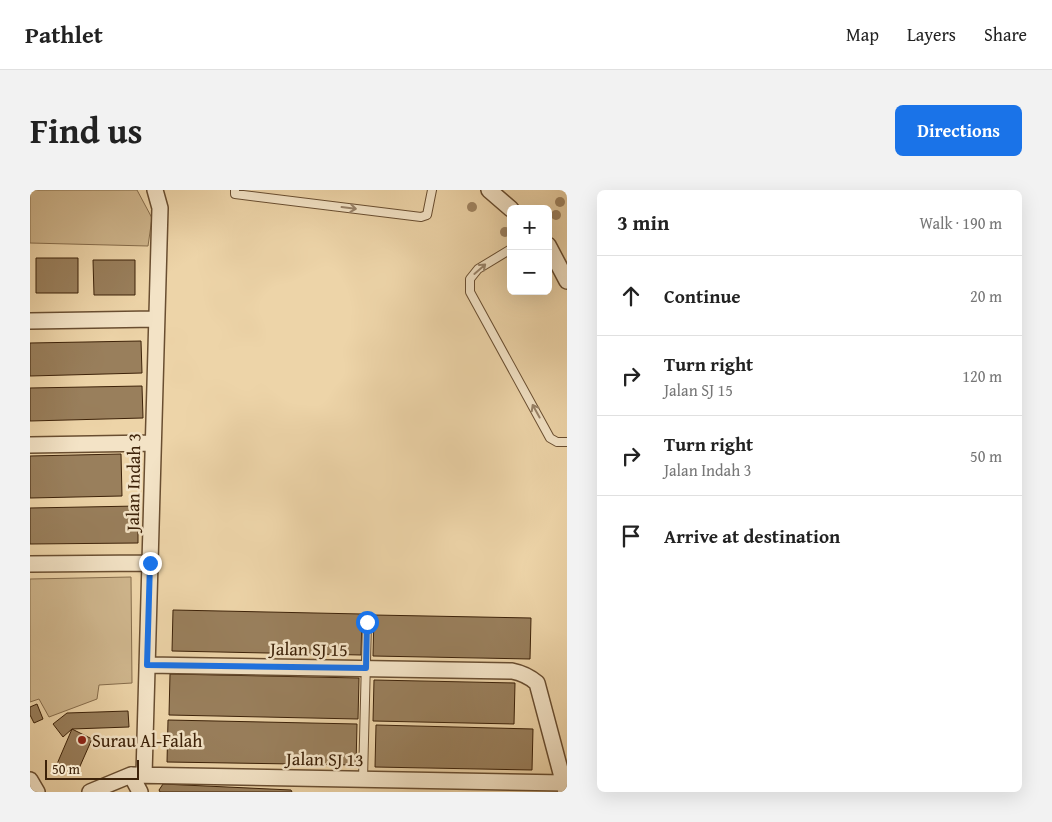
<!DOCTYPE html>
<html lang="en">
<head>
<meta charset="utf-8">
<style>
  :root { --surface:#fff; --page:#f2f2f2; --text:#222; --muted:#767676; --line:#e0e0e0; --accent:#1a73e8 }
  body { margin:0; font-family:"Gentium Book Plus",serif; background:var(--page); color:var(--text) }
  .controls { position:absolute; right:15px; top:15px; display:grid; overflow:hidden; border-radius:8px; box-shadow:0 5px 20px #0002 }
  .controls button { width:45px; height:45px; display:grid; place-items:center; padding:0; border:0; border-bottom:1px solid var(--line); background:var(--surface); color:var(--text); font:25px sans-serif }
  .scale { position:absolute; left:15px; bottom:12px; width:94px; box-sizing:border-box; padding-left:5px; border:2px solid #3d2209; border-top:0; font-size:14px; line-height:18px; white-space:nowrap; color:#3d2209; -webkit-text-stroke:4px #f3e3c6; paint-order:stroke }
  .stop { position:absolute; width:15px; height:15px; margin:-11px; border:4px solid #1a73e8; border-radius:50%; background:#fff }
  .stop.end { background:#1a73e8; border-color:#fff; box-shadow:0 1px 5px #0008 }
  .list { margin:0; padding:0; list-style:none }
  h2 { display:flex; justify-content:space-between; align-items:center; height:65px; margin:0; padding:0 20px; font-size:21px }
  h2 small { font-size:16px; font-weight:400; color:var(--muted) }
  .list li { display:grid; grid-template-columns:32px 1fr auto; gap:15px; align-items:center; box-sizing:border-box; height:80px; padding:0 20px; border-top:1px solid var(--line) }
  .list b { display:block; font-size:19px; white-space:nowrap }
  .list p { margin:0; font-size:16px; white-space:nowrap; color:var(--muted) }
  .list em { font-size:16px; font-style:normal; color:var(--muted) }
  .icon { flex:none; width:28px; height:28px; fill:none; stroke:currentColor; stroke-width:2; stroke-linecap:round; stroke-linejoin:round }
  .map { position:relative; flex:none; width:537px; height:602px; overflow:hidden; border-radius:8px }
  header { display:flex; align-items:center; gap:30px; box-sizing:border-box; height:70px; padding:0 25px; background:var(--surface); border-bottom:1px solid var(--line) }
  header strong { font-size:24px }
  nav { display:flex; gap:28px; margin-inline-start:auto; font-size:18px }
  .intro { display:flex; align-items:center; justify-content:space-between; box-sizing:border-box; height:120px; padding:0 30px }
  h1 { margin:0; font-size:35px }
  .button { padding:12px 22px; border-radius:8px; background:var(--accent); color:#fff; font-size:18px; font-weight:700 }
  main { display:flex; gap:30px; padding:0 30px }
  aside { flex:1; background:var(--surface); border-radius:8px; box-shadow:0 5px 20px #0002 }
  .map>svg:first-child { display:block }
  .green { fill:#cfb68d; stroke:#866c4b }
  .building { fill:#997f5c; stroke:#3d2209 }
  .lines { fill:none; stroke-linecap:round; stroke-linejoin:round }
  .lane-casing { stroke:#694e31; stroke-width:10 }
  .street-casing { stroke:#694e31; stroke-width:18 }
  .lane { stroke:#f3e3c6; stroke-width:8 }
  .street { stroke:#f3e3c6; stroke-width:15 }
  .tree { fill:#a18663 }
  .oneway { stroke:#988268 }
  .route { stroke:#1a73e8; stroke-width:6 }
  .poi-dot { fill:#8f2418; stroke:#f3e3c6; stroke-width:2 }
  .labels { text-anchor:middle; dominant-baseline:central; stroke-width:5; stroke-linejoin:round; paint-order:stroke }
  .street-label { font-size:18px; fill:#3d2209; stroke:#f3e3c6 }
  .poi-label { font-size:18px; fill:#3d2209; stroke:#f3e3c6; text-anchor:start }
</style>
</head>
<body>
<header>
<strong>Pathlet</strong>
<nav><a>Map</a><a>Layers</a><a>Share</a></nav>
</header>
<div class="intro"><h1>Find us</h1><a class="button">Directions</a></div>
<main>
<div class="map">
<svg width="537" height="602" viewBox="0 0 537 602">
  <rect width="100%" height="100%" fill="#edd4a8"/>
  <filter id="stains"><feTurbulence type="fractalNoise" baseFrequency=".004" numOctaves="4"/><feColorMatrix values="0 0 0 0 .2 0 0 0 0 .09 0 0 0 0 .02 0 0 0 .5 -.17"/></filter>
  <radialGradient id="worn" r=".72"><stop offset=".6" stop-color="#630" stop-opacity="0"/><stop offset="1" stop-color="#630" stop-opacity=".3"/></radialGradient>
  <path class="green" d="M0 0H107L122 28 118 56 0 53Z
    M101 387 102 493 69 495 67 509 19 527 9 509 0 512V389Z"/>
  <path class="building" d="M6 68H48V103H6Z
    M63 70H105V105H64Z
    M111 151 112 183 0 186V153Z
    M112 196 113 228 0 231V198Z
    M91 264 92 306 0 308V266Z
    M108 316V353L0 354V318Z
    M143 420 332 424 331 465 142 461Z
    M344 425 501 428 500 469 343 466Z
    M140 484 329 488 328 529 139 525Z
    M344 490 485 493 484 534 343 531Z
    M7 514 13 529 4 533 0 525V517Z
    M98 521 99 537 42 539 33 547 23 534 37 523Z
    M138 530 327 534 326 575 137 572Z
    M346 535 503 539 502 580 345 577Z
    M42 539 62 549 47 583 27 574Z
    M133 594 261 600 262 602H130L129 600Z"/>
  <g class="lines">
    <g class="lane-casing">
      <path id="lane" d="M205 0V4L391 27 397 25 402 0
        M481 59 448 79 440 89V102L520 248 527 252H537
        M333 589 337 432"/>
    </g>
    <g class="street-casing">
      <path id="street" d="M459 0 481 19
        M518 55 537 91
        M0 131 126 129
        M0 255 123 253
        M0 374 120 373
        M117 475 482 481C492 483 499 486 507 493L536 602
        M101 585 110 602
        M114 585 130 18 125 0
        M0 590 7 602
        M60 602 101 585 534 593"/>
    </g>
    <use href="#lane" class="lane"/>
    <use href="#street" class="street"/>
  </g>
  <g class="tree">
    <circle cx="530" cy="12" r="5"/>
    <circle cx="442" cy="17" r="5"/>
    <circle cx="526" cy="25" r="5"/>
    <circle cx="475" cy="42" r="5"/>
  </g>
  <defs><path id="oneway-shaft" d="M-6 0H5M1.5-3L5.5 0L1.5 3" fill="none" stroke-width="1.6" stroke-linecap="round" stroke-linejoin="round" transform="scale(1.25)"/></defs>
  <g class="oneway">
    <use href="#oneway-shaft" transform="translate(319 18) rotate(7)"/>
    <use href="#oneway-shaft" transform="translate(450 79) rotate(-41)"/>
    <use href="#oneway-shaft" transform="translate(506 221) rotate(-119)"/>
  </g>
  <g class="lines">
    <path class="route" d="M120 373 117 475 336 478 337 432"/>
  </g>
  <circle class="poi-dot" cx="52" cy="550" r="5"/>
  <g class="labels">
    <g class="street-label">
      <text transform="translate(103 292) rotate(-89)">Jalan Indah 3</text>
      <text transform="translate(279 459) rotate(1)">Jalan SJ 15</text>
      <text transform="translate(295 569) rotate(1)">Jalan SJ 13</text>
    </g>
    <g class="poi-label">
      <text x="62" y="550">Surau Al-Falah</text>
    </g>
  </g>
  <rect width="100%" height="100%" filter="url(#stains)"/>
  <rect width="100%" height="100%" fill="url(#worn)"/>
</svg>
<div class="controls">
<button>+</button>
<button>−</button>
</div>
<div class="scale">50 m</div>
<div class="stop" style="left:337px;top:432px"></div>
<div class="stop end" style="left:120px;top:373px"></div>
</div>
<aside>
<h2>3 min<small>Walk · 190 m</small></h2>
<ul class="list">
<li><svg class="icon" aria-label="ahead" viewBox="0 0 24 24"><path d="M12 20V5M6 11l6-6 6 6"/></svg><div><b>Continue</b></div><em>20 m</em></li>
<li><svg class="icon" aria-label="right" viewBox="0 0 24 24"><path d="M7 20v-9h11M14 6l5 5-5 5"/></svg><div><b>Turn right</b><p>Jalan SJ 15</p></div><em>120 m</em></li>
<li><svg class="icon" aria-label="right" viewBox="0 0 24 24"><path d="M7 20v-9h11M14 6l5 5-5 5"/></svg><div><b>Turn right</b><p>Jalan Indah 3</p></div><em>50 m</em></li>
<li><svg class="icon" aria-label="arrive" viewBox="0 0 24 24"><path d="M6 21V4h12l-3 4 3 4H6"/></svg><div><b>Arrive at destination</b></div></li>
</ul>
</aside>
</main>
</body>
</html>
